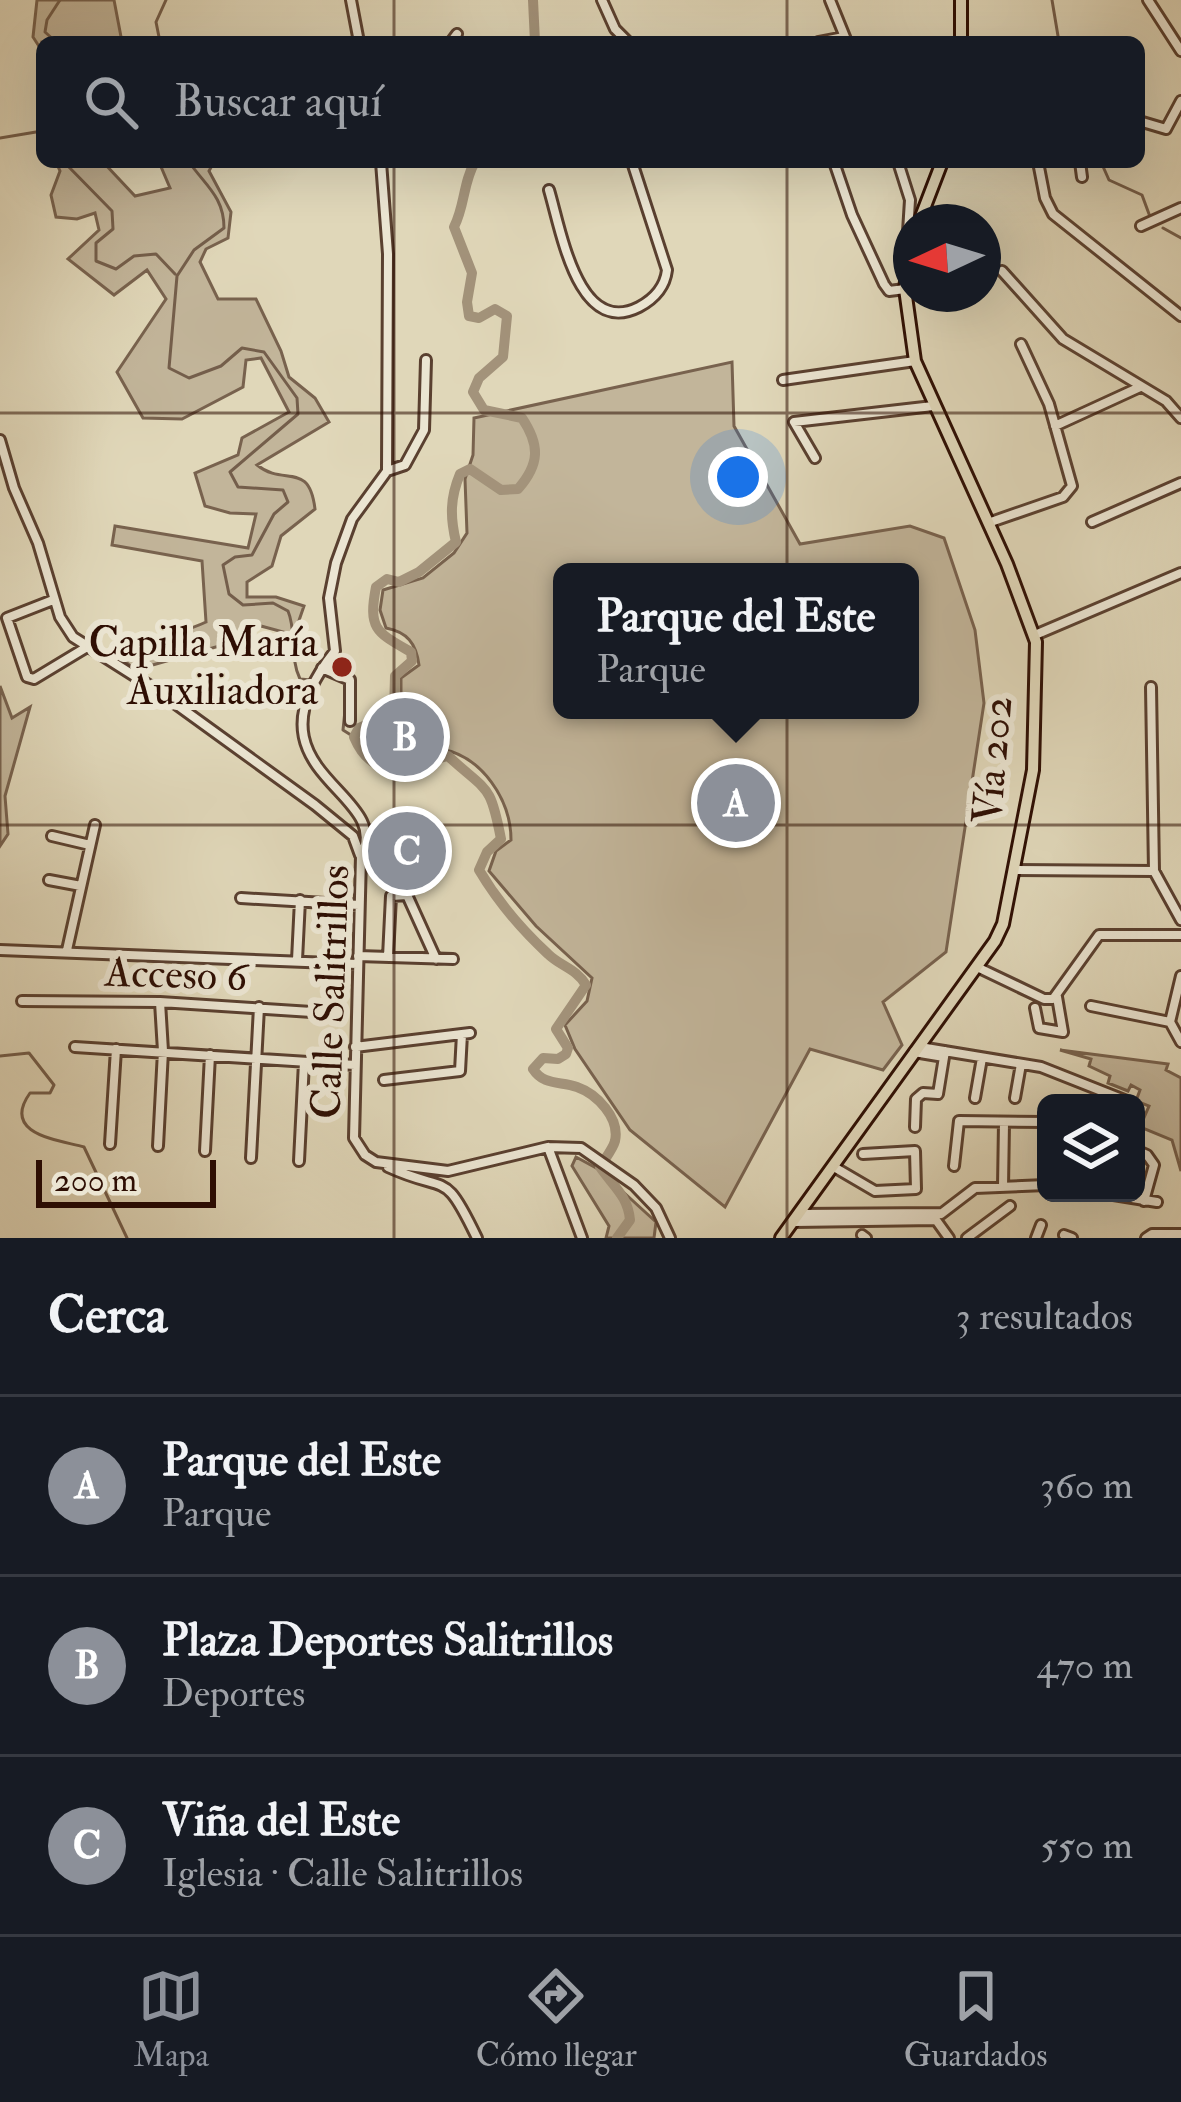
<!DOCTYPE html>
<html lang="es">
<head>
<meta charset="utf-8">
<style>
  :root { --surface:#171b24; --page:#20242c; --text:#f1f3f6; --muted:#9ea1a6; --line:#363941; --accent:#8c9099 }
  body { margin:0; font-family:"IM FELL Double Pica",serif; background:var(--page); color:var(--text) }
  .controls { position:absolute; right:36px; bottom:36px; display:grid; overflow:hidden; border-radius:18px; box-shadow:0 12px 48px #0002 }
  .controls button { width:108px; height:108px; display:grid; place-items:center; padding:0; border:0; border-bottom:3px solid var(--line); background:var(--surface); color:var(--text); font:60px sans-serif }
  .compass { position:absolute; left:893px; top:204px; width:108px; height:108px; border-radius:50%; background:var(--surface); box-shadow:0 12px 48px #0002; rotate:266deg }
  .scale { position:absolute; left:36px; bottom:30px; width:180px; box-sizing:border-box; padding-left:12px; border:6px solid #2e0e03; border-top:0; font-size:33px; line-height:42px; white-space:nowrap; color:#2e0e03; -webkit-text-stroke:9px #ebe5d2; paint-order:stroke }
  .you { position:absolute; left:738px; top:477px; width:42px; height:42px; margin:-30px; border:9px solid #fff; border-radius:50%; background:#1a73e8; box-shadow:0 0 0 18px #1a73e833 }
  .badge { display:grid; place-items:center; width:78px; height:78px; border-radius:50%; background:var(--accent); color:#fff; font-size:39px; font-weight:700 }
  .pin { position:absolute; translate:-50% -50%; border:6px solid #fff; box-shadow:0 3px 12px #0006 }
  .popup { position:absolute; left:553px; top:563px; width:366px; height:156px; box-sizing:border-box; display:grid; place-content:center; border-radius:18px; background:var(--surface); filter:drop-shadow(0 3px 9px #0005); font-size:39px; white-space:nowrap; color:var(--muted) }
  .popup b { font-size:45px; color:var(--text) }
  .popup::after { content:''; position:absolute; left:50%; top:100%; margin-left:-24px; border:24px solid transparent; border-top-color:var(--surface) }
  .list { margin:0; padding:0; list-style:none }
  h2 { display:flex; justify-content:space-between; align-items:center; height:156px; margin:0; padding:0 48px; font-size:51px }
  h2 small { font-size:39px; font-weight:400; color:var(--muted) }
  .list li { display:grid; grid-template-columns:78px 1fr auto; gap:36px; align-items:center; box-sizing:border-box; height:180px; padding:0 48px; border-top:3px solid var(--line) }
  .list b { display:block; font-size:45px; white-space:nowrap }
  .list p { margin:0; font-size:39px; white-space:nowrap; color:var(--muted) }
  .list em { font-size:39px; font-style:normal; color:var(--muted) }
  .icon { flex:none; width:66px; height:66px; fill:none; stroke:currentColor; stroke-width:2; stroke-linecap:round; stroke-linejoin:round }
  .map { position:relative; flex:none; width:1181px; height:1238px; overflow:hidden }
  .search { position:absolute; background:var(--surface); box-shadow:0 12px 48px #0002; left:36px; right:36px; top:36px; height:132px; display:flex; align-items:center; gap:30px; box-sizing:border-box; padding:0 42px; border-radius:18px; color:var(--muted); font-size:45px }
  .sheet { height:696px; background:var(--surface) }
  nav { display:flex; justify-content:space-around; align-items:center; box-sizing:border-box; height:168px; border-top:3px solid var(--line); background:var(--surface); font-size:33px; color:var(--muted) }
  nav a { display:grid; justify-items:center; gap:6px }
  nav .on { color:var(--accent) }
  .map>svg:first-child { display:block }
  .green { fill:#c2b59a; stroke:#78624e; stroke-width:3; fill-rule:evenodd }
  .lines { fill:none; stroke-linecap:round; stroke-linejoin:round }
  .stream { stroke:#745e4b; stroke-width:3 }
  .river { stroke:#a3937b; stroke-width:10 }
  .minor-casing { stroke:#5a4030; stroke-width:14 }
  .major-casing { stroke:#2e0e03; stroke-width:16 }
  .minor { stroke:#ebe5d2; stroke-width:8 }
  .major { stroke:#e0d7b9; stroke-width:10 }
  .grid { fill:none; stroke:#2e0e03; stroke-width:3; stroke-opacity:0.55 }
  .poi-dot { fill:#8f2418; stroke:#ebe5d2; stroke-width:4.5 }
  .labels { text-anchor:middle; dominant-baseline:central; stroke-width:12; stroke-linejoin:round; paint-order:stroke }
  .poi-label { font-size:42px; fill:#2e0e03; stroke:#ebe5d2; text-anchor:end }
  .street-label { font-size:42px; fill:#2e0e03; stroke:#ebe5d2 }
</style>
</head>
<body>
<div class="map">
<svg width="1181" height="1238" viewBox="0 0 1181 1238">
  <rect width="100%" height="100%" fill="#e0d7b9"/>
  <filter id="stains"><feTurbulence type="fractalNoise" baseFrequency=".00167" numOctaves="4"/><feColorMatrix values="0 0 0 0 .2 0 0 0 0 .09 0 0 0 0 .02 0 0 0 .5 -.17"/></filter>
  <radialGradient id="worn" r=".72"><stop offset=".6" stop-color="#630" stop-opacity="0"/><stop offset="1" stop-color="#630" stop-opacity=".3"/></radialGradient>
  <path class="green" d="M37 0H114L122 42H42V51L33 37Z
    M56 162H103L135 196 170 188 159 162H214L209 171 231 212 228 238 206 249 200 262 218 299H256L281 351 289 377 315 398 329 422 257 465C284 487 309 460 315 509L281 536 272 566 247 582V597H276L304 606 294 635 250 623 223 645 135 670 121 658C144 639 179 635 206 622L202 561 112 545 115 526 248 548 256 514 230 513 205 506 195 473 238 455 242 438 289 412 261 358 246 360 243 387 182 419 143 418 117 372 166 299 147 270 114 295 68 259 99 230 95 213 77 219 56 217 51 195 60 171Z
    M732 362 734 426 800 544 910 526 944 538 975 630 984 703 946 952 883 1002 902 1045 883 1070 810 1049 725 1207 630 1130 575 1049 565 1025 587 1001 592 978 536 926 489 871 496 851 511 840C511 800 482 756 441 749L427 706 401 710V678L419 665C416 643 407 632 386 628L380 610 383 590 423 578 454 553 467 533 465 479 473 455 474 418ZM562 572H910V710H562Z
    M0 686 12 718 30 707 5 796 8 834 0 846Z
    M425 712 435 750 385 763 375 725Z
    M1060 1050 1168 1064 1166 1070 1181 1078V1171L1172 1140 1140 1127 1149 1106 1136 1101 1140 1090 1131 1085 1128 1091 1108 1083 1110 1076 1089 1066 1091 1059Z
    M576 1157 598 1169 656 1222 654 1238H606L609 1226 572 1166Z"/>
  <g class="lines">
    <path class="stream" d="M1052 0 1059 42
      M56 42 45 32 47 20 60 0
      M160 42 156 22 166 0
      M0 138 42 131
      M64 162 112 211 113 229 96 243V261L116 269 134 256 156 254 175 274
      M189 162C206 186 224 197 224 228L194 250 177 276 169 368 189 378 221 366 242 348 264 352 297 398 298 414 230 472 238 487 283 490 288 502 274 514 252 555 235 557 223 565 229 594 243 605 273 603 288 611C297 632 289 656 300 679L311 680
      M1101 162 1109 180 1142 195 1149 214
      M1163 228 1181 238
      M346 701 343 730 354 737
      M0 1056 29 1053 54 1085 50 1093H30C0 1135 60 1140 84 1147L127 1238"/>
    <path class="river" d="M533 0 535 42
      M475 162C463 182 465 206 454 227L472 273 467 302 469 316 479 318 495 309 507 316 503 357 479 378 473 392 484 410 522 418C540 445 540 464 518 489L501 490 470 469 460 474C450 498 450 517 456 542L419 572 399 582 387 579 376 587C368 629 376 632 411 652L412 661 395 676 394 712 359 728 354 737C374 784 408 766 448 756 488 793 490 782 501 839L487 852 479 870C498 902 521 929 548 954 560 966 577 969 586 985L556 1029 568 1048 566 1054 558 1059 543 1058 533 1069C544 1086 560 1081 577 1087 597 1094 620 1118 615 1141 613 1149 604 1160 600 1167 613 1186 628 1196 630 1220L617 1238"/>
    <g class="minor-casing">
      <path id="minor" d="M351 0 359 42
        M602 0 615 29 628 42
        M830 0 847 42
        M1148 0 1181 51
        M451 42 457 34
        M818 42 844 37
        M1139 121 1166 129 1181 101
        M381 162 388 254 387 471 352 519 336 563 329 598 335 651C237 774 395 790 361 856L354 1138 365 1155 376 1162 448 1171 548 1147 581 1148 634 1185 656 1208 670 1238
        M834 162 852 215 884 284 889 291 905 289
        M898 162 910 200 907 248
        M1038 162 1045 198 1053 214 1181 316
        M1080 162 1082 177
        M549 190C561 230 578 338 639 307 654 299 665 287 667 270L632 162
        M1141 226 1181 208
        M1002 271 1063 339 1166 401 1181 418
        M783 380 915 361
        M1055 426 1140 387
        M0 440 14 488 38 543 60 617 73 637 155 689 315 805 353 836 360 855
        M815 458 794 422 933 406
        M387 471 405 465 424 430 426 360
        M1092 522 1181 483
        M988 523 1063 497 1072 486 1049 404 1021 344
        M53 600 7 618 27 677 34 679 87 647
        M1035 635 1181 573
        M322 668 350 680V721
        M1151 687 1154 871 1181 920
        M52 836 90 845
        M1014 870 1154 871
        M49 880 81 886
        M241 898 359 905
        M0 950 357 964
        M67 950 95 825
        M358 956 453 959
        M388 957 391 896 407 895 436 959
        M297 960 300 900
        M977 967 1044 999H1053L1099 935H1181
        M22 1001 160 1002 327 1013
        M1091 1006 1170 1022
        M1035 1008 1039 1028 1063 1032 1057 997
        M1170 1022 1181 976
        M1170 1022 1181 1042
        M75 1047 355 1065
        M355 1047 470 1033
        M920 1047 1041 1067 1132 1103
        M914 1052 944 1057
        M384 1080 460 1071 462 1034
        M975 1098 982 1058
        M1015 1098 1021 1064
        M915 1127 916 1099 923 1093 938 1094 945 1051
        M110 1144 116 1049
        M158 1146 163 1051 160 1002
        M548 1147 582 1238
        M1136 1150 1147 1155 1154 1165 1144 1201
        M205 1151 210 1055
        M251 1158 259 1007
        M299 1161 304 1062
        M954 1166 959 1121 1046 1122
        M388 1167C449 1195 443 1167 477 1238
        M834 1167 875 1191 916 1189 915 1151 863 1154
        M1003 1187 1004 1123
        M1101 1193 1157 1202
        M799 1214 942 1213
        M941 1214 975 1188 1046 1185
        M936 1220 949 1238
        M794 1222 936 1220
        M862 1235 866 1238
        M1064 1235 1072 1238
        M967 1238 1010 1206
        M1036 1238 1041 1225
        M1146 1238 1152 1234H1181"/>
    </g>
    <g class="major-casing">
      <path id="major" d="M961 0V42
        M919 222 942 162
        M781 1238 995 941 1003 924 1033 770 1036 642 1007 564 915 361 905 289 911 244"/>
    </g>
    <use href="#minor" class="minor"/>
    <use href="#major" class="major"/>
  </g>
  <path class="grid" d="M394 0V42M787 0V42M394 162V1238M787 162V1238M0 413H1181M0 825H1181"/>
  <circle class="poi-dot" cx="342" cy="667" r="12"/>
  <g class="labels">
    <g class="poi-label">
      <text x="318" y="643">Capilla María<tspan x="318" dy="48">Auxiliadora</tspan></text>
    </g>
    <g class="street-label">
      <text transform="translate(993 760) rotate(-85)">Vía 202</text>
      <text transform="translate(176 975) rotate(2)">Acceso 6</text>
      <text transform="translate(331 992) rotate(-88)">Calle Salitrillos</text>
    </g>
  </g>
  <rect width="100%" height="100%" filter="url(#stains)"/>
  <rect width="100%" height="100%" fill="url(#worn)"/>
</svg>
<div class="controls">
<button><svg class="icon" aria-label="layers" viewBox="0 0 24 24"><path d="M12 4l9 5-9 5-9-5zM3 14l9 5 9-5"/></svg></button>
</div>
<svg class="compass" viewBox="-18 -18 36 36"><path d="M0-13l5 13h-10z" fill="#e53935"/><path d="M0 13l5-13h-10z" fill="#9ea1a6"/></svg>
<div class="scale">200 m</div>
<div class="you"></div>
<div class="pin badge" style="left:736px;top:803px">A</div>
<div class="popup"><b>Parque del Este</b>Parque</div>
<div class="pin badge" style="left:405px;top:737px">B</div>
<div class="pin badge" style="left:407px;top:851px">C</div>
<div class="search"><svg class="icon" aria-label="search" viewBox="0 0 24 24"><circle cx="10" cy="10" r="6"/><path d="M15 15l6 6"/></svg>Buscar aquí</div>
</div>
<section class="sheet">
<h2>Cerca<small>3 resultados</small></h2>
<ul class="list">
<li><span class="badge">A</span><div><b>Parque del Este</b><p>Parque</p></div><em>360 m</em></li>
<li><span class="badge">B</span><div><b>Plaza Deportes Salitrillos</b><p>Deportes</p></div><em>470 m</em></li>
<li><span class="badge">C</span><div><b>Viña del Este</b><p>Iglesia · Calle Salitrillos</p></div><em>550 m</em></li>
</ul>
</section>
<nav>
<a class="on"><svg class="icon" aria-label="map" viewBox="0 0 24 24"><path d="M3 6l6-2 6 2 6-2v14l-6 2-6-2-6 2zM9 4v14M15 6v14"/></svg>Mapa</a>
<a><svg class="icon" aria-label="directions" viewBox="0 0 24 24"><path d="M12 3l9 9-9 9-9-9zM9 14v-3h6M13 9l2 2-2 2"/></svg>Cómo llegar</a>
<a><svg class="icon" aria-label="saved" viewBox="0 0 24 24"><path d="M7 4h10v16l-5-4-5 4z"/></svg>Guardados</a>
</nav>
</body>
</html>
